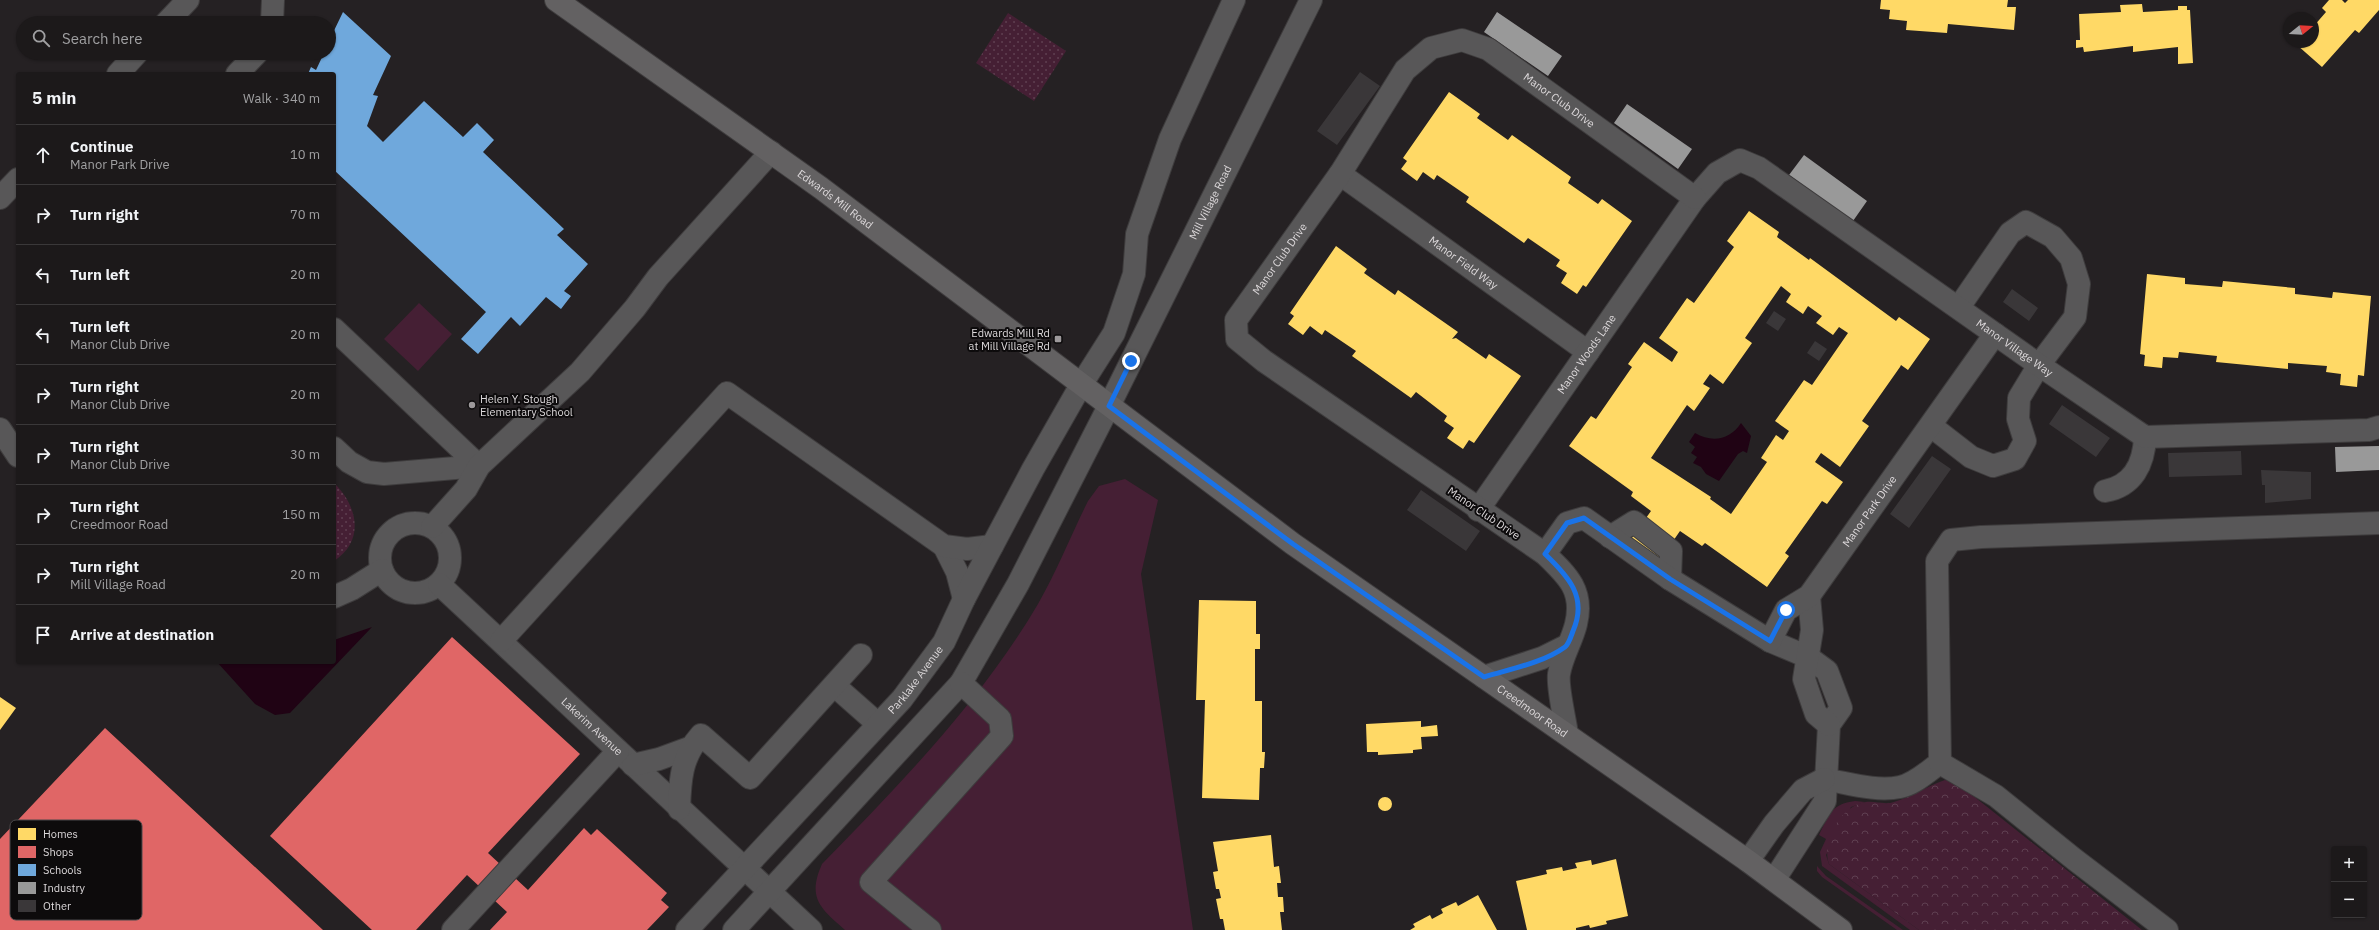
<!DOCTYPE html>
<html lang="en">
<head>
<meta charset="utf-8">
<style>
  :root { --surface:#1c191a; --page:#252223; --text:#f1f3f6; --muted:#a0a0a2; --line:#3a3839 }
  body { margin:0; font-family:"IBM Plex Sans",sans-serif; background:var(--page); color:var(--text) }
  .controls { position:absolute; right:12px; bottom:12px; display:grid; overflow:hidden; border-radius:4px; box-shadow:0 1px 3px #0004 }
  .controls button { width:36px; height:36px; display:grid; place-items:center; padding:0; border:0; border-bottom:1px solid var(--line); background:var(--surface); color:var(--text); font:20px sans-serif }
  .compass { position:absolute; left:2283px; top:12px; width:36px; height:36px; border-radius:50%; background:var(--surface); box-shadow:0 1px 3px #0004; rotate:72deg }
  .stop { position:absolute; width:12px; height:12px; margin:-9px; border:3px solid #1a73e8; border-radius:50%; background:#fff }
  .stop.end { background:#1a73e8; border-color:#fff; box-shadow:0 1px 4px #0008 }
  .list { margin:0; padding:0; list-style:none }
  h2 { display:flex; justify-content:space-between; align-items:center; height:52px; margin:0; padding:0 16px; font-size:17px }
  h2 small { font-size:13px; font-weight:400; color:var(--muted) }
  .list li { display:grid; grid-template-columns:26px 1fr auto; gap:12px; align-items:center; box-sizing:border-box; height:60px; padding:0 16px; border-top:1px solid var(--line) }
  .list b { display:block; font-size:15px; white-space:nowrap }
  .list p { margin:0; font-size:13px; white-space:nowrap; color:var(--muted) }
  .list em { font-size:13px; font-style:normal; color:var(--muted) }
  .icon { flex:none; width:22px; height:22px; fill:none; stroke:currentColor; stroke-width:2; stroke-linecap:round; stroke-linejoin:round }
  .map { position:relative; flex:none; width:2379px; height:930px; overflow:hidden }
  .search { position:absolute; background:var(--surface); box-shadow:0 1px 3px #0004; left:16px; top:16px; width:320px; height:44px; display:flex; align-items:center; gap:10px; box-sizing:border-box; padding:0 14px; border-radius:22px; color:var(--muted); font-size:15px }
  .panel { position:absolute; background:var(--surface); box-shadow:0 1px 3px #0004; left:16px; top:72px; width:320px; height:592px; border-radius:4px }
  .map>svg:first-child { display:block }
  .grass { fill:#451f34 }
  .forest { fill:url(#forest-crowns) }
  .park { fill:url(#park-dots) }
  .water { fill:#200314 }
  .homes { fill:#ffd966; fill-rule:evenodd }
  .shops { fill:#e06666 }
  .schools { fill:#6fa8dc }
  .industry { fill:#999 }
  .building { fill:#3a3739 }
  .lines { fill:none; stroke-linecap:round; stroke-linejoin:round }
  .minor-casing { stroke:#3e3c3d; stroke-width:24 }
  .major-casing { stroke:#3e3c3d; stroke-width:24 }
  .minor { stroke:#585758; stroke-width:22 }
  .major { stroke:#636162; stroke-width:22 }
  .route { stroke:#1a73e8; stroke-width:5 }
  .poi-dot { fill:#9d999b; stroke:#0d0b0c; stroke-width:1.5 }
  .labels { text-anchor:middle; dominant-baseline:central; stroke-width:4; stroke-linejoin:round; paint-order:stroke }
  .street-label { font-size:11px; fill:#ddd9db; stroke:#0d0b0c }
  .poi-label { font-size:11px; fill:#ddd9db; stroke:#0d0b0c; text-anchor:end }
  .key { fill:#0d0b0c; stroke:#4b494a; stroke-width:1 }
  .key-label { font-size:11px; fill:#ddd9db }
</style>
</head>
<body>
<div class="map">
<svg width="2379" height="930" viewBox="0 0 2379 930">
  <defs>
    <pattern id="forest-crowns" width="20" height="18" patternUnits="userSpaceOnUse"><rect width="20" height="18" fill="#451f34"/><path d="M2 6a3 3 0 1 1 6 0M12 15a3 3 0 1 1 6 0" fill="none" stroke="#5f3f51"/></pattern>
    <pattern id="park-dots" width="8" height="8" patternUnits="userSpaceOnUse"><rect width="8" height="8" fill="#451f34"/><path d="M2 2h.1M6 6h.1" fill="none" stroke="#5f3f51" stroke-width="1.8" stroke-linecap="round"/></pattern>
  </defs>
  <rect width="100%" height="100%" fill="#252123"/>
  <path class="grass" d="M419 303 452 334 418 371 384 339Z
    M1125 479 1158 500 1141 574 1193 930H845C820 908 807 898 822 864 900 784 981 701 1038 604 1057 571 1071 535 1088 501L1099 486Z
    M1855 801 1865 802 1851 807 1826 855 1829 864 1919 930H1910L1822 866 1820 852 1826 839 1819 835C1829 815 1831 804 1855 801Z
    M1817 866 1826 876 1903 930H1897L1822 877 1817 871Z"/>
  <path class="forest" d="M1945 780 1957 783 2142 930H1919L1829 864C1821 841 1841 805 1866 802 1875 801 1885 805 1894 802 1912 797 1927 786 1945 780Z"/>
  <path class="park" d="M1008 13 1066 51 1034 101 976 63Z
    M334 483C358 506 365 541 334 561Z"/>
  <path class="water" d="M1741 423 1751 436 1747 453 1743 451 1738 454 1719 481 1706 474 1701 467 1693 463 1697 457 1691 453 1695 447 1689 442 1695 433C1712 443 1730 440 1741 423Z
    M372 627 290 713 275 715 255 704 217 662H334V640Z"/>
  <path class="homes" d="M1881 0H2008L2007 7H2016L2014 30 1948 24 1947 33 1906 30 1907 21 1889 19 1890 10 1880 9Z
    M2329 0H2342L2345 3 2348 0H2379V10L2359 33 2355 30 2322 67 2297 45 2300 42H2313V27L2326 12 2322 8Z
    M2142 4 2143 12 2178 10V6H2187V10H2190L2193 63 2178 64V47L2133 52V46L2084 52 2083 47 2076 48V40H2080L2079 14 2121 12 2120 5Z
    M1449 92 1480 114 1477 118 1508 140 1512 135 1571 177 1568 183 1598 204 1602 199 1632 221 1586 287 1583 285 1577 294 1561 283 1567 273 1556 266 1560 260 1528 238 1524 243 1466 202 1469 197 1437 175 1434 180 1423 172 1417 181 1401 169 1407 161 1403 158Z
    M1749 211 1779 232 1777 237 1809 260 1810 258 1896 321 1899 317 1930 339 1908 370 1901 365 1900 367 1862 421 1869 426 1840 467 1821 453 1815 462 1843 482 1827 504 1822 501 1785 553 1789 556 1767 587 1705 543 1702 546 1680 531 1660 560 1631 539 1651 511 1631 496 1633 492 1569 446 1591 416 1596 419 1632 367 1628 364 1644 342 1672 362 1678 352 1659 338 1687 298 1694 303 1734 247 1727 241ZM1781 286 1791 294 1786 302 1803 314 1808 306 1822 316 1816 323 1833 335 1839 327 1848 333 1812 385 1804 380 1775 421 1789 431 1783 440 1776 435 1761 458 1767 462 1731 514 1710 499 1711 497 1651 458 1687 405 1694 411 1710 388 1703 384 1710 374 1723 384 1752 343 1745 338Z
    M1336 246 1367 269 1364 273 1395 295 1398 290 1458 332 1452 339 1456 338 1486 359 1489 354 1521 376 1474 443 1469 440 1463 449 1447 438 1454 428 1444 421 1447 416 1416 392 1411 398 1352 356 1356 351 1325 330 1322 335 1310 326 1303 335 1288 324 1294 316 1290 313Z
    M2147 274 2185 278V284L2222 287 2223 281 2295 288V294L2332 298 2333 292 2371 296 2364 376 2358 375 2357 387 2340 385 2341 374 2326 372 2327 366 2288 363V369L2216 362 2217 356 2179 352 2178 358 2163 357 2162 368 2144 366 2145 355 2140 354Z
    M1199 600 1256 601V634H1260V649H1255V701H1262V752H1265L1264 768H1260L1259 800 1202 798 1205 700H1196Z
    M0 697 16 708 0 730Z
    M1421 721V727L1437 725 1438 736 1421 737 1422 749 1413 750V753L1378 755V752H1367L1366 724Z
    M1378 804a7 7 0 1 1 14 0a7 7 0 1 1-14 0Z
    M1271 835 1274 867 1279 866 1281 883H1277L1278 897H1283L1284 912H1280L1282 930H1225L1223 919H1220L1216 899 1221 898 1219 889H1216L1213 872 1218 871 1213 842Z
    M1616 859 1628 916 1606 921 1607 924 1590 928 1589 925 1576 928V930H1527L1516 881 1547 874 1546 870 1562 867 1563 871 1577 868 1575 863 1591 860 1592 865Z
    M1478 895 1497 930H1410L1415 927 1413 924 1430 915 1432 919 1443 913 1441 909 1456 902 1458 906Z"/>
  <path class="shops" d="M452 637 580 754 488 853 528 890 584 828 591 835 597 829 667 893 661 900 669 907 647 930H490L507 912 467 875 416 930H372L270 836Z
    M105 728 323 930H0V839Z"/>
  <path class="schools" d="M343 12 391 56 373 95 378 96 367 126 383 142 424 101 463 137 477 123 494 140 483 152 564 229 557 235 588 264 564 291 571 296 561 309 546 297 520 326 511 317 478 354 461 339 486 312 334 170V74H308L311 67 316 70 324 53H329V41Z"/>
  <path class="industry" d="M1497 12 1562 56 1548 76 1484 32Z
    M1627 104 1692 149 1678 169 1614 123Z
    M1804 155 1867 201 1853 221 1789 175Z
    M2379 446V470L2336 472 2335 447Z"/>
  <path class="building" d="M1360 72 1380 86 1337 145 1317 131Z
    M2012 289 2038 308 2029 321 2003 302Z
    M1774 311 1786 319 1778 331 1766 323Z
    M1815 341 1827 349 1819 361 1807 353Z
    M2062 405 2110 438 2096 457 2049 424Z
    M2241 451 2242 475 2169 477 2168 453Z
    M1932 456 1951 469 1909 528 1890 514Z
    M2261 470 2311 472V499L2265 503V485H2262Z
    M1421 490 1480 531 1466 551 1407 510Z"/>
  <g class="lines">
    <g class="minor-casing">
      <g id="minor">
        <path d="M166 23 188 0"/>
        <path d="M272 23 273 0"/>
        <path d="M118 74 137 53"/>
        <path d="M237 74 257 53"/>
        <path id="s1" d="M1340 174 1588 352"/>
        <path d="M0 198 18 179"/>
        <path d="M334 329 479 466 384 474 367 472 349 462 334 448"/>
        <path d="M1931 426 1971 457 1993 466 2015 459 2025 441 2018 419 2019 398 2039 365 2075 317 2079 284 2071 258 2053 237 2026 222 2010 233 1959 307"/>
        <path d="M0 429 18 456"/>
        <path d="M2105 491C2133 486 2144 464 2145 437"/>
        <path id="s2" d="M1478 510 1695 198 1717 173 1740 160 1759 168 2039 365 2145 437 2369 430 2379 427"/>
        <circle cx="415" cy="558" r="35"/>
        <path d="M432 527 466 489 479 466 580 372 635 308 658 277 771 152"/>
        <path d="M1610 537 1634 522 1671 551 1670 579"/>
        <path d="M944 546 957 572 964 599"/>
        <path d="M1545 554 1567 523 1584 518 1670 579 1770 641 1808 657 1827 671 1841 708 1829 725 1825 801 1774 880"/>
        <path id="s3" d="M439 584 811 930"/>
        <path d="M1809 596 1812 630 1804 679 1816 714 1829 725"/>
        <path d="M334 597 352 589 382 570"/>
        <path d="M501 641 727 393 944 546 967 549 992 546"/>
        <path id="s4" d="M1770 641 1786 610 1809 596 1995 334"/>
        <path d="M1484 677 1542 658 1566 646"/>
        <path d="M835 686 878 724"/>
        <path id="s5" d="M1567 734C1565 719 1557 687 1559 674 1562 656 1572 641 1576 624 1584 591 1568 576 1545 554L1264 361 1237 339 1236 320 1340 174 1405 70 1431 48 1462 40 1488 49 1695 198"/>
        <path d="M633 765 659 759 689 748"/>
        <path d="M1824 779C1848 783 1876 792 1900 787 1915 784 1928 771 1940 763"/>
        <path d="M679 809C680 780 681 757 701 735L750 778 861 655"/>
        <path d="M1748 861 1774 824 1803 790 1824 779"/>
        <path d="M453 930 618 751"/>
        <path id="s6" d="M687 930 902 699 944 642 964 599 1033 469 1081 385 1114 333 1134 274 1137 234 1170 139 1234 0"/>
        <path id="s7" d="M734 930 961 683 1018 584 1109 406 1311 0"/>
        <path d="M930 930 871 882 1002 736 1000 719 961 683"/>
        <path d="M2167 930 2074 859 1996 796 1940 763 1937 561 1951 540 1981 537 2379 523"/>
      </g>
    </g>
    <g class="major-casing">
      <g id="major">
        <path id="s8" d="M556 0 821 188 1293 544 1748 861 1841 930"/>
      </g>
    </g>
    <use href="#minor" class="minor"/>
    <use href="#major" class="major"/>
  </g>
  <g class="lines">
    <path class="route" d="M1131 361 1109 406 1293 544 1484 677C1510 669 1543 663 1565 647 1569 644 1571 636 1573 631 1588 597 1568 576 1545 554L1567 523 1584 518 1670 579 1770 641 1786 610"/>
  </g>
  <g class="poi-dot">
    <rect x="1054" y="335" width="8" height="8" rx="2"/>
    <circle cx="472" cy="405" r="4"/>
  </g>
  <g class="labels">
    <g class="street-label">
      <text stroke="none"><textPath href="#s5" startOffset="1073">Manor Club Drive</textPath></text>
      <text stroke="none"><textPath href="#s8" startOffset="343">Edwards Mill Road</textPath></text>
      <text stroke="none"><textPath href="#s7" startOffset="877">Mill Village Road</textPath></text>
      <text stroke="none"><textPath href="#s5" startOffset="665">Manor Club Drive</textPath></text>
      <text stroke="none"><textPath href="#s1" startOffset="152">Manor Field Way</textPath></text>
      <text stroke="none"><textPath href="#s2" startOffset="773">Manor Village Way</textPath></text>
      <text stroke="none"><textPath href="#s2" startOffset="190">Manor Woods Lane</textPath></text>
      <text stroke="none"><textPath href="#s4" startOffset="166">Manor Park Drive</textPath></text>
      <text transform="translate(1484 513) rotate(34)">Manor Club Drive</text>
      <text stroke="none"><textPath href="#s6" startOffset="339">Parklake Avenue</textPath></text>
      <text stroke="none"><textPath href="#s8" startOffset="1208">Creedmoor Road</textPath></text>
      <text stroke="none"><textPath href="#s3" startOffset="209">Lakerim Avenue</textPath></text>
    </g>
    <g class="poi-label">
      <text x="1050" y="333">Edwards Mill Rd<tspan x="1050" dy="13">at Mill Village Rd</tspan></text>
      <text x="480" y="399" text-anchor="start">Helen Y. Stough<tspan x="480" dy="13">Elementary School</tspan></text>
    </g>
  </g>
  <rect x="10" y="820" width="132" height="100" rx="6" class="key"/>
  <rect x="18" y="828" width="18" height="12" fill="#ffd966"/>
  <rect x="18" y="846" width="18" height="12" fill="#e06666"/>
  <rect x="18" y="864" width="18" height="12" fill="#6fa8dc"/>
  <rect x="18" y="882" width="18" height="12" fill="#999"/>
  <rect x="18" y="900" width="18" height="12" fill="#3a3739"/>
  <g class="key-label">
    <text x="43" y="838">Homes</text>
    <text x="43" y="856">Shops</text>
    <text x="43" y="874">Schools</text>
    <text x="43" y="892">Industry</text>
    <text x="43" y="910">Other</text>
  </g>
</svg>
<div class="controls">
<button>+</button>
<button>−</button>
</div>
<svg class="compass" viewBox="-18 -18 36 36"><path d="M0-13l5 13h-10z" fill="#e53935"/><path d="M0 13l5-13h-10z" fill="#a0a0a2"/></svg>
<div class="stop" style="left:1786px;top:610px"></div>
<div class="stop end" style="left:1131px;top:361px"></div>
<div class="search"><svg class="icon" aria-label="search" viewBox="0 0 24 24"><circle cx="10" cy="10" r="6"/><path d="M15 15l6 6"/></svg>Search here</div>
<section class="panel">
<h2>5 min<small>Walk · 340 m</small></h2>
<ul class="list">
<li><svg class="icon" aria-label="ahead" viewBox="0 0 24 24"><path d="M12 20V5M6 11l6-6 6 6"/></svg><div><b>Continue</b><p>Manor Park Drive</p></div><em>10 m</em></li>
<li><svg class="icon" aria-label="right" viewBox="0 0 24 24"><path d="M7 20v-9h11M14 6l5 5-5 5"/></svg><div><b>Turn right</b></div><em>70 m</em></li>
<li><svg class="icon" aria-label="left" viewBox="0 0 24 24"><path d="M17 20v-9H6M10 6l-5 5 5 5"/></svg><div><b>Turn left</b></div><em>20 m</em></li>
<li><svg class="icon" aria-label="left" viewBox="0 0 24 24"><path d="M17 20v-9H6M10 6l-5 5 5 5"/></svg><div><b>Turn left</b><p>Manor Club Drive</p></div><em>20 m</em></li>
<li><svg class="icon" aria-label="right" viewBox="0 0 24 24"><path d="M7 20v-9h11M14 6l5 5-5 5"/></svg><div><b>Turn right</b><p>Manor Club Drive</p></div><em>20 m</em></li>
<li><svg class="icon" aria-label="right" viewBox="0 0 24 24"><path d="M7 20v-9h11M14 6l5 5-5 5"/></svg><div><b>Turn right</b><p>Manor Club Drive</p></div><em>30 m</em></li>
<li><svg class="icon" aria-label="right" viewBox="0 0 24 24"><path d="M7 20v-9h11M14 6l5 5-5 5"/></svg><div><b>Turn right</b><p>Creedmoor Road</p></div><em>150 m</em></li>
<li><svg class="icon" aria-label="right" viewBox="0 0 24 24"><path d="M7 20v-9h11M14 6l5 5-5 5"/></svg><div><b>Turn right</b><p>Mill Village Road</p></div><em>20 m</em></li>
<li><svg class="icon" aria-label="arrive" viewBox="0 0 24 24"><path d="M6 21V4h12l-3 4 3 4H6"/></svg><div><b>Arrive at destination</b></div></li>
</ul>
</section>
</div>
</body>
</html>
